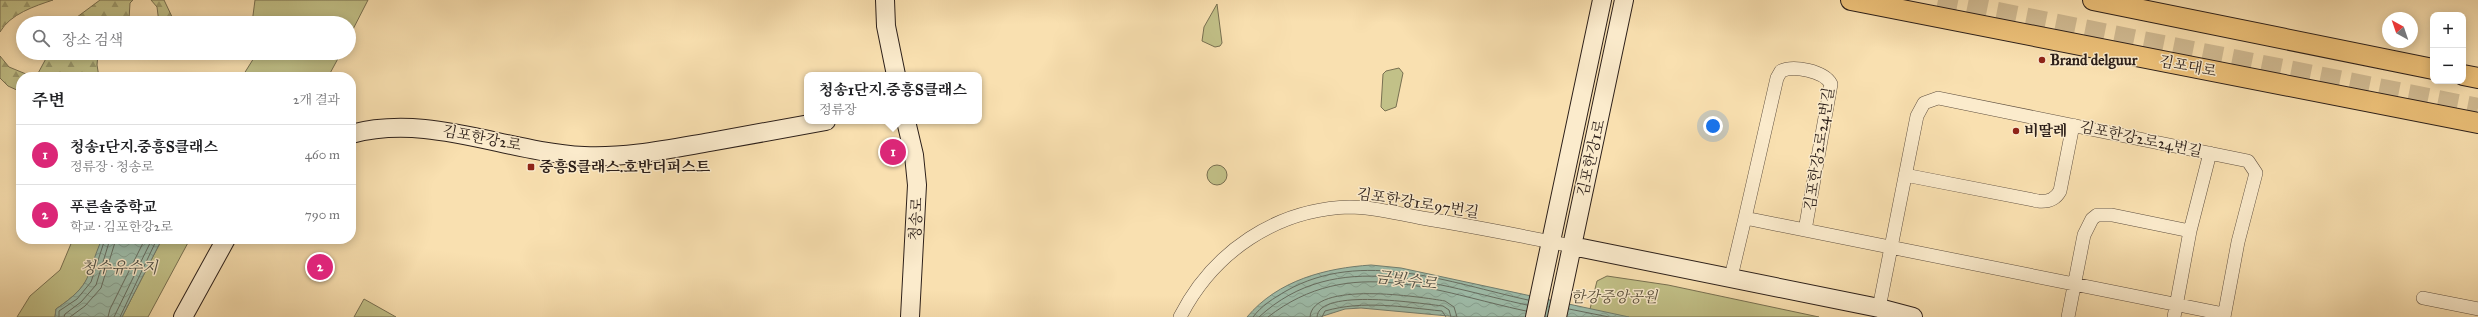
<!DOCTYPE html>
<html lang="ko">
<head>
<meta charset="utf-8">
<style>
  :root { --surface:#fff; --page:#f6f6f6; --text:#202124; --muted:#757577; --line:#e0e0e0; --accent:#db2777 }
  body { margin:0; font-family:"IM FELL Great Primer","Noto Serif KR",serif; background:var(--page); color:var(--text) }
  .controls { position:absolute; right:12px; top:12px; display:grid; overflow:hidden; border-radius:8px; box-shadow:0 2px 10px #0003 }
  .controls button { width:36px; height:36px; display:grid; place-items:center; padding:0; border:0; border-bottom:1px solid var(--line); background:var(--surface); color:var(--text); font:20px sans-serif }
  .compass { position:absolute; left:2382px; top:12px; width:36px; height:36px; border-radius:50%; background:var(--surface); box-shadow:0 2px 10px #0003; rotate:320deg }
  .you { position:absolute; left:1713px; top:126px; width:14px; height:14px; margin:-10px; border:3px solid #fff; border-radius:50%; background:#1a73e8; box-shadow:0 0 0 6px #1a73e833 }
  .badge { display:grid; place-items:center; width:26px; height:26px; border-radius:50%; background:var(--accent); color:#fff; font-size:13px; font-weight:700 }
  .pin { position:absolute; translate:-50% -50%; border:2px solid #fff; box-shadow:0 1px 4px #0006 }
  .popup { position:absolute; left:804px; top:72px; width:178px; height:52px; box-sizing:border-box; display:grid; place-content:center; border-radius:8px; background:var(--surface); filter:drop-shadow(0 1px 3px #0005); font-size:13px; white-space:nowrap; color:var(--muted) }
  .popup b { font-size:15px; color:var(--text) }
  .popup::after { content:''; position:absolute; left:50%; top:100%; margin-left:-8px; border:8px solid transparent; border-top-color:var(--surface) }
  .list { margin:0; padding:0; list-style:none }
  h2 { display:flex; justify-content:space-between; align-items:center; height:52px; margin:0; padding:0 16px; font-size:17px }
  h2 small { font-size:13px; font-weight:400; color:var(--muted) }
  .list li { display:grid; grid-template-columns:26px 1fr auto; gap:12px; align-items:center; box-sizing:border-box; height:60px; padding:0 16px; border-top:1px solid var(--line) }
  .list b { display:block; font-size:15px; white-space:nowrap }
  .list p { margin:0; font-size:13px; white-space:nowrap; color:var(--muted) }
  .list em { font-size:13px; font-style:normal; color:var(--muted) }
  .icon { flex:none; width:22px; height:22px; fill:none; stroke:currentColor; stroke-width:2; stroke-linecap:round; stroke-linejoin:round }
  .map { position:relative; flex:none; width:2478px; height:317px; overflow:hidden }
  .search { position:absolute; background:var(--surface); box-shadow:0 2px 10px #0003; left:16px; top:16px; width:340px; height:44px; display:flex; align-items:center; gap:10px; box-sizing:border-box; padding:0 14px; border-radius:22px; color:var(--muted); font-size:15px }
  .panel { position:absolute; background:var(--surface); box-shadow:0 2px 10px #0003; left:16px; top:72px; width:340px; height:172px; border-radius:16px }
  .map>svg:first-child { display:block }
  .green { fill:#c2c188; stroke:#787051 }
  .forest { fill:url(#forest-firs); stroke:#787051 }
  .water { fill:url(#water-waves); stroke:#717e70 }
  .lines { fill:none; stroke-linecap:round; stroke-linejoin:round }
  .shore { stroke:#666e62; stroke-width:1 }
  .primary-tunnel { stroke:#d0ba92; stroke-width:20; stroke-dasharray:20 10; stroke-linecap:butt }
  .street-casing { stroke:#605040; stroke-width:14 }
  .secondary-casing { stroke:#2d201a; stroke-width:20 }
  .primary-casing { stroke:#2d201a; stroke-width:22 }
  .street { stroke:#fbebcc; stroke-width:13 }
  .secondary { stroke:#fbebcc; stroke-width:18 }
  .primary { stroke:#ecc078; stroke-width:20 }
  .poi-dot { fill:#8f2418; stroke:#fbebcc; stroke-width:1.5 }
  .labels { text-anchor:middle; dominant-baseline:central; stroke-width:3; stroke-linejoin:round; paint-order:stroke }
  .poi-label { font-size:15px; font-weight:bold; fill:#2d201a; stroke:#fbebcc; text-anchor:start }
  .street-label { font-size:15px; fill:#2d201a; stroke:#fbebcc }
  .park-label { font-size:15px; font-style:italic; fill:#5a503b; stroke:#fbebcc }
  .water-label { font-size:16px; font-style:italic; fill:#4f4f45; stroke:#fbebcc }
</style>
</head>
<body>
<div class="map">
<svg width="2478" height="317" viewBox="0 0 2478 317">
  <defs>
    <pattern id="forest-firs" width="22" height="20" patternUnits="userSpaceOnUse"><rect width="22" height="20" fill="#c2c188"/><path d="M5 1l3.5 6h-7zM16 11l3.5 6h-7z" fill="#9e9c6e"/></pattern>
    <pattern id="water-waves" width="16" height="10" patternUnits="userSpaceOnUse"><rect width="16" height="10" fill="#9ebdaa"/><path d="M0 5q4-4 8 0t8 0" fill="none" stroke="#88a292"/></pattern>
  </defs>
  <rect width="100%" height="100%" fill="#f9e0b0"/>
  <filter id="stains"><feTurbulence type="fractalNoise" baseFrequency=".005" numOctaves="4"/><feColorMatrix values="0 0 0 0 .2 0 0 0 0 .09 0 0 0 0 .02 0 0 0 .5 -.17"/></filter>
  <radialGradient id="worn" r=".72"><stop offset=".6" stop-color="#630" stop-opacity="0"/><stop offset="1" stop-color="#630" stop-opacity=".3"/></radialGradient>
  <path class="green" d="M255 0H368L349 37V23H252Z
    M1217 4 1222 43 1220 46 1215 47 1202 41 1204 27Z
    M257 53H341L328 77H242Z
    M1399 68 1403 73 1396 107 1385 111 1381 107 1383 74 1386 71Z
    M1207 175a10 10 0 1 1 20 0a10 10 0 1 1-20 0Z
    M73 239H102C88 277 91 285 56 309L55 317H17L30 296 60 270Z
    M162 239H190L148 317H122Z
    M1607 276 1668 285 1819 317H1588L1597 281Z
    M364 299 396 317H354Z"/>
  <path class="forest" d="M0 0H53C35 6 10 14 0 32Z
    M100 0H133L130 3 129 19 117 23H69Z
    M151 0H164L175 23H159L157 7Z
    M49 53H98L97 65 99 77H36Z
    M0 56 9 67 26 74 25 77H21L19 91 8 86 0 78Z"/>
  <path class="water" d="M102 239H162L122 317H55L56 309C94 283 85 277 102 239Z
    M1371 265 1401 268 1629 317H1459L1361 308 1345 309 1320 317H1247C1278 280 1326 268 1371 265Z"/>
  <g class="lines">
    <path class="shore" d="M1569 309 1609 317
      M59 317V311L77 299 91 282 105 239
      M64 317 65 314 81 302 96 285 110 239
      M70 317 85 306 101 288 116 239
      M108 317 110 309 145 239
      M114 317 152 239
      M120 317 157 239
      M1253 317C1261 306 1274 298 1286 291 1362 248 1450 283 1528 300
      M1259 317C1337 245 1437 286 1527 305
      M1268 317C1350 253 1436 292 1526 311
      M1310 317C1312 280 1421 297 1445 301L1454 307 1457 317
      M1317 317C1318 287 1423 304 1443 306L1449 310 1451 317
      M1322 317 1325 311C1364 300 1402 307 1442 311L1446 317"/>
    <path class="primary-tunnel" d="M1938 0 2478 108"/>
    <g class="street-casing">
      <path id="street" d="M1905 175 2038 201C2048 202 2055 200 2060 191L2073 125
        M1805 230 1831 84C1824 71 1794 65 1781 71L1777 78 1745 218 2224 314
        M1731 277 1745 218
        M2423 298 2478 309
        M1879 308 1917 116 1924 103 1938 98 2248 161 2256 173 2238 242 2224 317
        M1180 317C1213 252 1276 209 1350 207 1374 207 1399 214 1422 218 1472 226 1522 236 1572 246
        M2068 317 2084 235 2092 219 2097 215H2112L2190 231 2210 153
        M2174 317 2190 231"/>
    </g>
    <g class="secondary-casing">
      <path id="secondary" d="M885 0 886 26 896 75
        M906 121 914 155 917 185 910 317
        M351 134C430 113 505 152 584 156 626 158 669 149 710 142 749 135 788 128 826 121
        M1572 246 1879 308 1913 317
        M183 317 226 239
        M1535 317 1602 0
        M1557 317 1624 0"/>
    </g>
    <g class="primary-casing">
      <path id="primary" d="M1851 0 2478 123
        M2093 0 2433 69
        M2463 75 2478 78"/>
    </g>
    <use href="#street" class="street"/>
    <use href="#secondary" class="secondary"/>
    <use href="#primary" class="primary"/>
  </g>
  <g class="poi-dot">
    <circle cx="2042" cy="60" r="4"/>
    <circle cx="2016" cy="131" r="4"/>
    <rect x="527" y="163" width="8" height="8" rx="2"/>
  </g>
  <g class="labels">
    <g class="poi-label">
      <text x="2050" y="60">Brand delguur</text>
      <text x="2024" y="131">비딸레</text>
      <text x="539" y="167">중흥S클래스.호반더퍼스트</text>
    </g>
    <g class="street-label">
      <text transform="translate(2188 66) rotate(11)">김포대로</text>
      <text transform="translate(482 138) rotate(11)">김포한강2로</text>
      <text transform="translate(2141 139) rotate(12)">김포한강2로24번길</text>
      <text transform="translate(1819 149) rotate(-81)">김포한강2로24번길</text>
      <text transform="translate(1591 158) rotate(-77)">김포한강1로</text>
      <text transform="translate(1418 203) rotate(9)">김포한강1로97번길</text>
      <text transform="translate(916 219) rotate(-87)">청송로</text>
    </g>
    <g class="park-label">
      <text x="1614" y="297">한강중앙공원</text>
    </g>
    <g class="water-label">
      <text x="119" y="267">청수유수지</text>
      <text transform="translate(1406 280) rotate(7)">금빛수로</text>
    </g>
  </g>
  <rect width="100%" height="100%" filter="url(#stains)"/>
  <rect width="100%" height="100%" fill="url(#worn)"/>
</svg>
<div class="controls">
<button>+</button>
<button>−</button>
</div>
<svg class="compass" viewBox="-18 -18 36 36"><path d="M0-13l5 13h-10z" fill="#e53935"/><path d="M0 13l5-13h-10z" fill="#757577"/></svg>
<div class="you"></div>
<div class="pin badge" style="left:893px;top:152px">1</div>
<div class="popup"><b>청송1단지.중흥S클래스</b>정류장</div>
<div class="pin badge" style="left:320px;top:267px">2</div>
<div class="search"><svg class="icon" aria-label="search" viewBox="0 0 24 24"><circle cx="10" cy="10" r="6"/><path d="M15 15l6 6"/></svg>장소 검색</div>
<section class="panel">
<h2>주변<small>2개 결과</small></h2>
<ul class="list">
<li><span class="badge">1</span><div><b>청송1단지.중흥S클래스</b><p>정류장 · 청송로</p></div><em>460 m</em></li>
<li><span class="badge">2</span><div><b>푸른솔중학교</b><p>학교 · 김포한강2로</p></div><em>790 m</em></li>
</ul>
</section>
</div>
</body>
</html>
